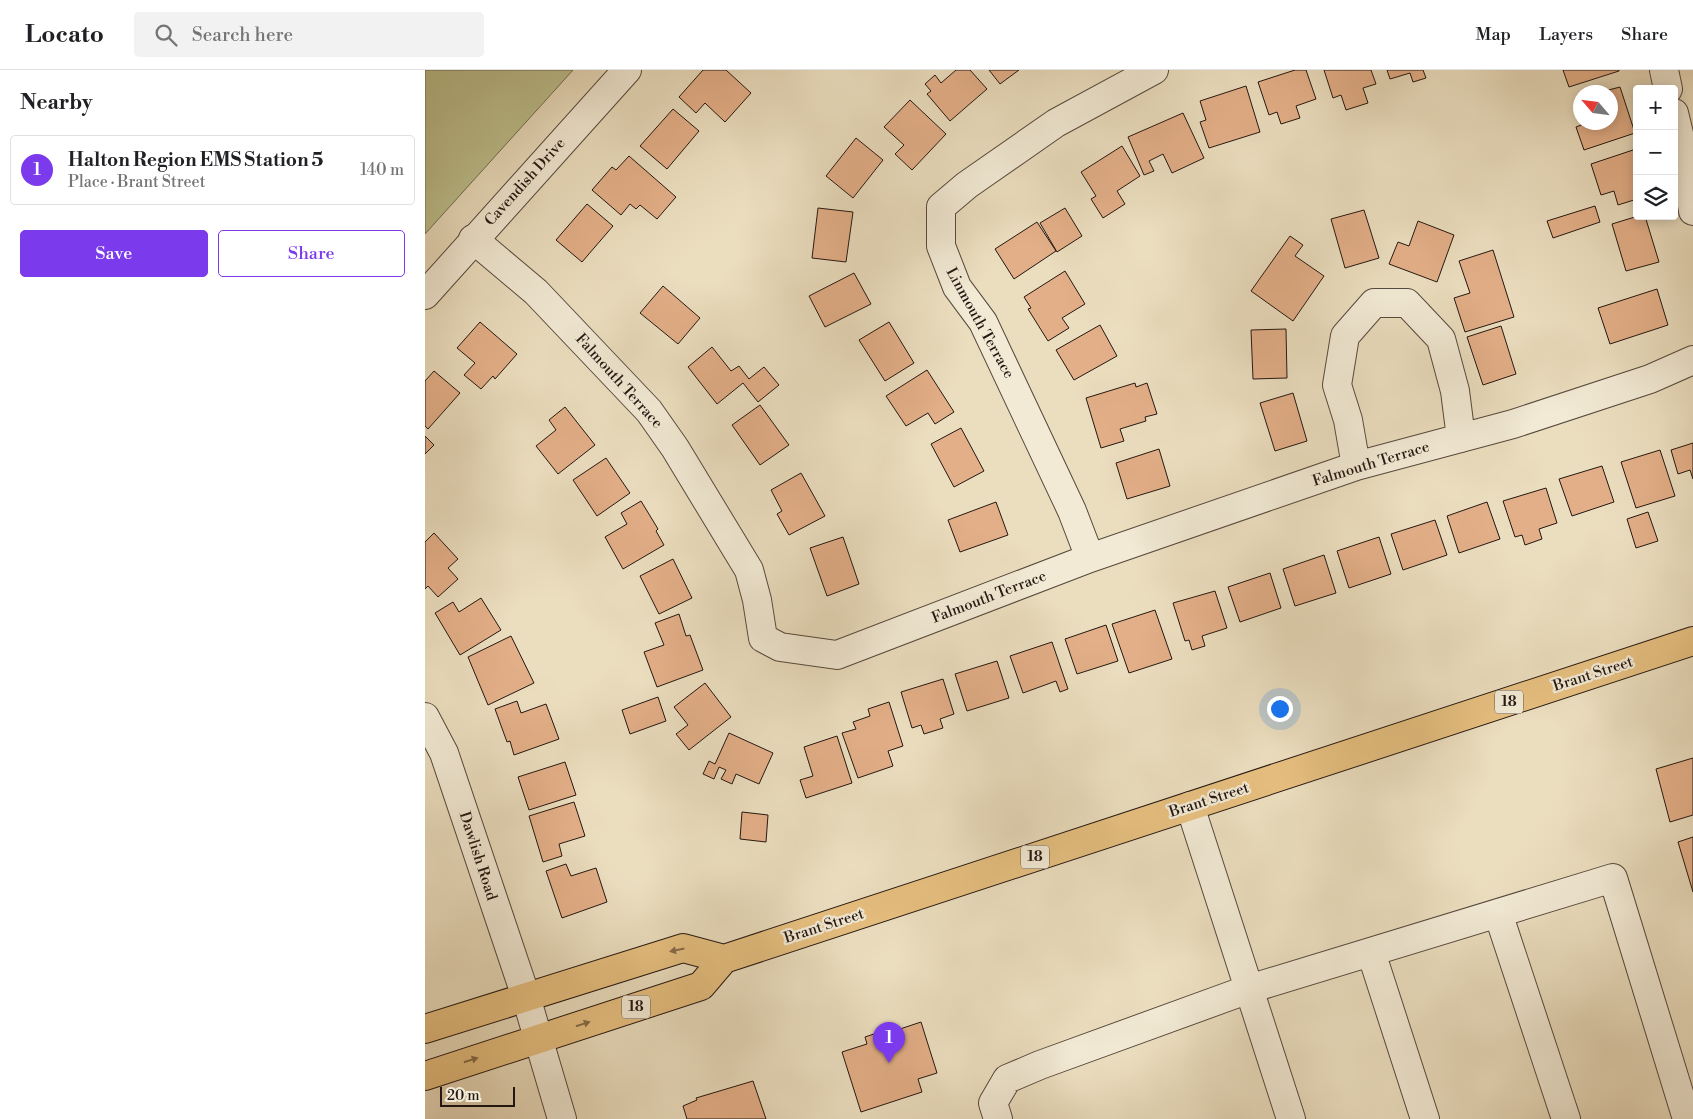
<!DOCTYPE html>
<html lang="en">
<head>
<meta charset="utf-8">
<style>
  :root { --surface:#fff; --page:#f2f2f2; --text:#202124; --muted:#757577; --line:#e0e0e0; --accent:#7c3aed }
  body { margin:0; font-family:"Libre Bodoni",serif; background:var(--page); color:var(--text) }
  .controls { position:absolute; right:15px; top:15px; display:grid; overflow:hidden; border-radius:5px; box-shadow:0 2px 12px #0003 }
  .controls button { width:45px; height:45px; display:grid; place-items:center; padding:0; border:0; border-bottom:1px solid var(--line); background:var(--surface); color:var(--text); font:25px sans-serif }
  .compass { position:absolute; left:1148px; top:15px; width:45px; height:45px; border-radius:50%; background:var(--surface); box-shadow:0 2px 12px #0003; rotate:298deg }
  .scale { position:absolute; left:15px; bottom:12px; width:75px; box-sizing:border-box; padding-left:5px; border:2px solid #241712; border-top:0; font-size:14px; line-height:18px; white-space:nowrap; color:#241712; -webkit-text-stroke:4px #f2ead5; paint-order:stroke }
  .you { position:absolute; left:854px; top:638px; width:18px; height:18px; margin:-12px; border:4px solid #fff; border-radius:50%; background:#1a73e8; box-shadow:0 0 0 8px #1a73e833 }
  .badge { display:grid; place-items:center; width:32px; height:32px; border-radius:50%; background:var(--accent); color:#fff; font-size:16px; font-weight:700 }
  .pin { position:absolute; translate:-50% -41px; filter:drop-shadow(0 1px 2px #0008) }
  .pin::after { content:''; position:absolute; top:26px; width:18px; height:15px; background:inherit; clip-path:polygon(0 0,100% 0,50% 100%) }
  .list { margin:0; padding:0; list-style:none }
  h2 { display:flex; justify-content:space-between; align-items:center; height:65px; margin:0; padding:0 20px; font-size:21px }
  h2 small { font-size:16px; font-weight:400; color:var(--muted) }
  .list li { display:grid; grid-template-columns:32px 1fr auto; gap:15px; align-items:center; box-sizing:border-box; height:70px; margin:0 10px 10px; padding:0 10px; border:1px solid var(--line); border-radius:5px }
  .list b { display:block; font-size:19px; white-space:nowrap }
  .list p { margin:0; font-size:16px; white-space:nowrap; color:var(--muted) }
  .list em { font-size:16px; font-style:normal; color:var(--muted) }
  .actions { display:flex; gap:10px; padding:15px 20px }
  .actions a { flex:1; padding:11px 0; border:1px solid var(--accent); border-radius:5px; text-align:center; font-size:18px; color:var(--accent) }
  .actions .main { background:var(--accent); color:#fff }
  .icon { flex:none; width:28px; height:28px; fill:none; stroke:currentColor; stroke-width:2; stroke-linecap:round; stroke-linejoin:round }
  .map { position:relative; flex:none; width:1268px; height:1049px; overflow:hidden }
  header { display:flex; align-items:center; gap:30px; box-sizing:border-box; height:70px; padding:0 25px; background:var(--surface); border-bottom:1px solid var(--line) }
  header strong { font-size:24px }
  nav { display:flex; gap:28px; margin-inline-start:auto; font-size:18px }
  .search { width:350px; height:45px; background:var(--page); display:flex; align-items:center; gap:12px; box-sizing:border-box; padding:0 18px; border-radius:5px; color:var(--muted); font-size:19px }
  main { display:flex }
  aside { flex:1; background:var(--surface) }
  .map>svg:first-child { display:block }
  .green { fill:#bdc08e; stroke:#706c50 }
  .building { fill:#e3af88; stroke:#241712 }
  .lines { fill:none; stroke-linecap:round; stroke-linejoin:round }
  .minor-casing { stroke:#56493d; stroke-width:30 }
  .tertiary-casing { stroke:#56493d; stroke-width:30 }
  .primary-casing { stroke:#241712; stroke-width:30 }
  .minor { stroke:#f2ead5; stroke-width:28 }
  .tertiary { stroke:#f2ead5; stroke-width:28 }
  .primary { stroke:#e6bf80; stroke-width:28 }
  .oneway { fill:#856b49 }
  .labels { text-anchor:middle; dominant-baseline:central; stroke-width:4.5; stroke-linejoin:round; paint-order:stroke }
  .shield { fill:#f2ead5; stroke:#62564c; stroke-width:1 }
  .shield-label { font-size:14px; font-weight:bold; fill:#241712 }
  .street-label { font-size:15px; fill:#241712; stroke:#f2ead5 }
</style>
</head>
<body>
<header>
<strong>Locato</strong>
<div class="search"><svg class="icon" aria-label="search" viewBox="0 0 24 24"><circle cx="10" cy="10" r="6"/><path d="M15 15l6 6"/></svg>Search here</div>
<nav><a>Map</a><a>Layers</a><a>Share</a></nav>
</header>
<main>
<aside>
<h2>Nearby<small></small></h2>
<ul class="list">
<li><span class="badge">1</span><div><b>Halton Region EMS Station 5</b><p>Place · Brant Street</p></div><em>140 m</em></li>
</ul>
<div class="actions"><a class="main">Save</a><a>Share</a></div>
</aside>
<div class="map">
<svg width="1268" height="1049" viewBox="0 0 1268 1049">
  <rect width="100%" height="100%" fill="#ebdebf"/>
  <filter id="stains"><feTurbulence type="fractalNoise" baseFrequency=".004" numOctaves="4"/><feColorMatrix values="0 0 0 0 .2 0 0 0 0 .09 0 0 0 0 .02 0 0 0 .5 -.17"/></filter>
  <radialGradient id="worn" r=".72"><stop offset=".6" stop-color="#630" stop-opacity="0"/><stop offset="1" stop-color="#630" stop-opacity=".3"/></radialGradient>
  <path class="green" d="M0 0H148L0 164Z"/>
  <path class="building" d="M278 0H301L326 23 300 52 280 33 271 43 254 27Z
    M531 0H545L562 19 525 51 502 24 506 21 500 14 510 5 516 13Z
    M564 0H594L575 14Z
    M870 0H881L891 29 871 36 875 48 856 54 852 42 844 45 833 12Z
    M899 0H946L951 14 938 18 943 33 921 40 916 25 908 28Z
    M962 0H998L1001 8 988 12 985 3 965 9Z
    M1138 0H1194V1L1144 17Z
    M821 16 835 62 784 78 775 52 781 50 775 31Z
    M1195 17 1210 63 1159 80 1151 57 1164 52H1186V22H1176Z
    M485 30 521 64 487 100 470 84 479 75 459 57Z
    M248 39 274 61 242 99 215 76Z
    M758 43 779 88 747 103 738 84 724 91 729 101 719 105 703 67Z
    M431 68 458 90 428 128 401 106Z
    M697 76 715 106 692 121 700 134 678 148 666 129 671 126 656 102Z
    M1211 79 1212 129 1193 135 1189 121 1176 125 1166 94Z
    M204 86 251 127 232 149 215 135 211 139 205 134 196 145 167 120 187 97 191 100Z
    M162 134 188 156 157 192 131 170Z
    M1170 136 1175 152 1128 168 1122 151Z
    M393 138 428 142 421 192 387 188Z
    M640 138 657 166 632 182 615 153Z
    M939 140 954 188 920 198 906 149Z
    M1213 146H1220L1234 192 1201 201 1187 154Z
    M993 151 1029 165 1012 212 964 194 973 172 984 176Z
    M612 152 631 181 589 209 570 179Z
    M865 166 878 175 870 186 899 206 868 251 826 221Z
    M1068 180 1089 247 1040 262 1029 228 1045 223 1034 191Z
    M640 201 660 234 637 248 644 258 623 271 603 239 606 238 599 227Z
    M429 203 446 234 400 257 384 226Z
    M238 216 275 248 253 274 215 243Z
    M1232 219 1243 255 1185 274 1173 238Z
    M55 252 92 284 70 309 68 306 56 319 39 305 50 293 32 278Z
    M464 252 489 293 460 311 434 270Z
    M675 255 692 286 649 310 631 280Z
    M1076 256 1091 304 1058 315 1042 267Z
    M861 259 862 308 828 309 826 260Z
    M287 277 306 301 314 296 324 309 339 297 354 315 333 332 318 313 292 334 263 297Z
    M502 300 529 342 510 354 503 343 481 356 461 326Z
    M9 301 35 323 3 359 0 356V311Z
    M710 313 711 317 722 313 732 344 720 347 721 351 695 359 699 371 676 378 661 328Z
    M868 323 882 371 850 381 835 333Z
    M335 335 364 375 335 395 307 355Z
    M140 337 170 375 133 404 111 376 131 360 124 350Z
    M536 358 559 401 529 417 506 374Z
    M0 366 9 375 0 384Z
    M1268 373V409L1265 400 1253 404 1246 380Z
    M734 379 745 416 702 429 691 393Z
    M1235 380 1250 426 1211 438 1196 392Z
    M181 388 205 423 172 446 148 410Z
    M1177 396 1189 432 1147 446 1134 409Z
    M376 403 400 446 364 465 352 444 357 441 346 420Z
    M1121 418 1132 453 1114 459 1117 469 1100 475 1097 465 1090 467 1078 431Z
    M216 431 233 459 231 461 239 475 198 499 180 467 202 454 196 443Z
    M571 432 583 465 535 482 523 450Z
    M1062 432 1075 469 1034 483 1022 446Z
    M1223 442 1233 471 1211 478 1202 449Z
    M1010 450 1022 485 978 500 966 464Z
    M9 463 33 489 23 498 33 509 13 527 3 516 0 519V472Z
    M418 467 434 514 402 526 385 478Z
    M954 467 966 504 924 518 912 481Z
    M899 485 911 523 870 536 858 499Z
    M248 489 267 528 234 544 215 506Z
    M845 503 856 538 815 552 803 517Z
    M790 521 802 558 777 566 780 576 767 580 764 570 760 571 748 533Z
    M56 528 76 560 35 585 10 543 28 532 34 542Z
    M730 540 747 589 704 603 687 554Z
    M254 544 261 566 265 565 278 600 232 617 219 582 239 575 230 553Z
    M681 555 693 591 652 604 640 569Z
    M86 566 109 613 63 635 43 587Z
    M627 572 643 619 635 622 631 611 598 623 585 586Z
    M572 591 584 628 542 641 530 604Z
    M518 609 529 644 515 649 518 658 499 664 496 655 487 658 476 622Z
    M280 613 306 647 264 680 251 664 263 655 249 637Z
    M233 627 241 651 205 664 197 640Z
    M92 631 96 643 121 634 134 669 89 685 85 671 82 672 70 639Z
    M464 632 478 676 463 681 468 696 433 708 417 663 431 659 428 652 445 646 443 639Z
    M304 663 348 683 334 714 311 704 307 714 296 709 301 700 294 697 289 709 278 704 284 691 290 694Z
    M412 666 427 713 381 728 375 710 388 706 379 677Z
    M1268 688V745L1245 752 1231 699Z
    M140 692 151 725 104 740 93 707Z
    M149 732 160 766 134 774 137 786 118 792 104 746Z
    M317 742 343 745 341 772 315 769Z
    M1268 767V822L1253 772Z
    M141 794 146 806 171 798 182 832 137 848 121 801Z
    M496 952 512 1003 493 1009 497 1022 436 1042 417 982 442 974 440 967 455 962 457 965Z
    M328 1011 341 1049H262L258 1036 272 1030 271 1028Z"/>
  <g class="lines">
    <g class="minor-casing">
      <path id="minor" d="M1239 0 1243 19
        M1249 43 1258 80 1268 141
        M48 169 111 222 224 341 250 378 324 500 332 530 338 568 355 577 412 585 665 488 931 396 1088 354 1225 309 1268 290
        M931 396 923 350 912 315 920 266 949 233H982L1016 269 1030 321 1036 368
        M665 488 647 441 558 252 532 217 516 176V137L542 115 631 53 729 0
        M0 647 19 683 101 927 137 1049
        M765 736 866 1049
        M1073 843 1141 1049
        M946 882 1000 1049
        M573 1049 568 1033 582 1009 615 995 824 919 1188 808 1262 1049"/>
    </g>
    <g class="tertiary-casing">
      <path id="tertiary" d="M0 225 202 0"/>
    </g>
    <g class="primary-casing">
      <path id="primary" d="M0 959 258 878 299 889
        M0 1006 276 916 299 889 1268 571"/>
    </g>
    <use href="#minor" class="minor"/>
    <use href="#tertiary" class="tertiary"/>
    <use href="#primary" class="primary"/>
  </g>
  <defs><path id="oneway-solid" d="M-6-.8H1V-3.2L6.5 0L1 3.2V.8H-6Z" transform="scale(1.25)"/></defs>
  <g class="oneway">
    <use href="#oneway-solid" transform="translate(252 880) rotate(168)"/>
    <use href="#oneway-solid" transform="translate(158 954) rotate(-18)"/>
    <use href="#oneway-solid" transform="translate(46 990) rotate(-18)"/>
  </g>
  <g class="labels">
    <g class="shield">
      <rect x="1070" y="620.5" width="28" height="23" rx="4"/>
      <rect x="596" y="775.5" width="28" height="23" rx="4"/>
      <rect x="197" y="925.5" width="28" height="23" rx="4"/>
    </g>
    <g class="shield-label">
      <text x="1084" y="632">18</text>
      <text x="610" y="787">18</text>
      <text x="211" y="937">18</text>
    </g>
    <g class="street-label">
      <text transform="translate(100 112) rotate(-48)">Cavendish Drive</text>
      <text transform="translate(555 253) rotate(61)">Linmouth Terrace</text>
      <text transform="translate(194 311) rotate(48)">Falmouth Terrace</text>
      <text transform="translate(946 394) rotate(-17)">Falmouth Terrace</text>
      <text transform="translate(564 527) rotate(-21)">Falmouth Terrace</text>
      <text transform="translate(1168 604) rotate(-18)">Brant Street</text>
      <text transform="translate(784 730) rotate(-18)">Brant Street</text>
      <text transform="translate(53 786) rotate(72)">Dawlish Road</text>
      <text transform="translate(399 856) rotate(-18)">Brant Street</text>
    </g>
  </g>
  <rect width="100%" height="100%" filter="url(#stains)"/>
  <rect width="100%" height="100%" fill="url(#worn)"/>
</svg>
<div class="controls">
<button>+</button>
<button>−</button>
<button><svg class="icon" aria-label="layers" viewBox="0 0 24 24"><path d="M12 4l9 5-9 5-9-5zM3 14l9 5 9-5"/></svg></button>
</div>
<svg class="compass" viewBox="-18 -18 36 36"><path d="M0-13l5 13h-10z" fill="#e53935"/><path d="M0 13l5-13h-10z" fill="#757577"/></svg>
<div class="scale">20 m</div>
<div class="you"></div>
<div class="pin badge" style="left:464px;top:993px">1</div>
</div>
</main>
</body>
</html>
